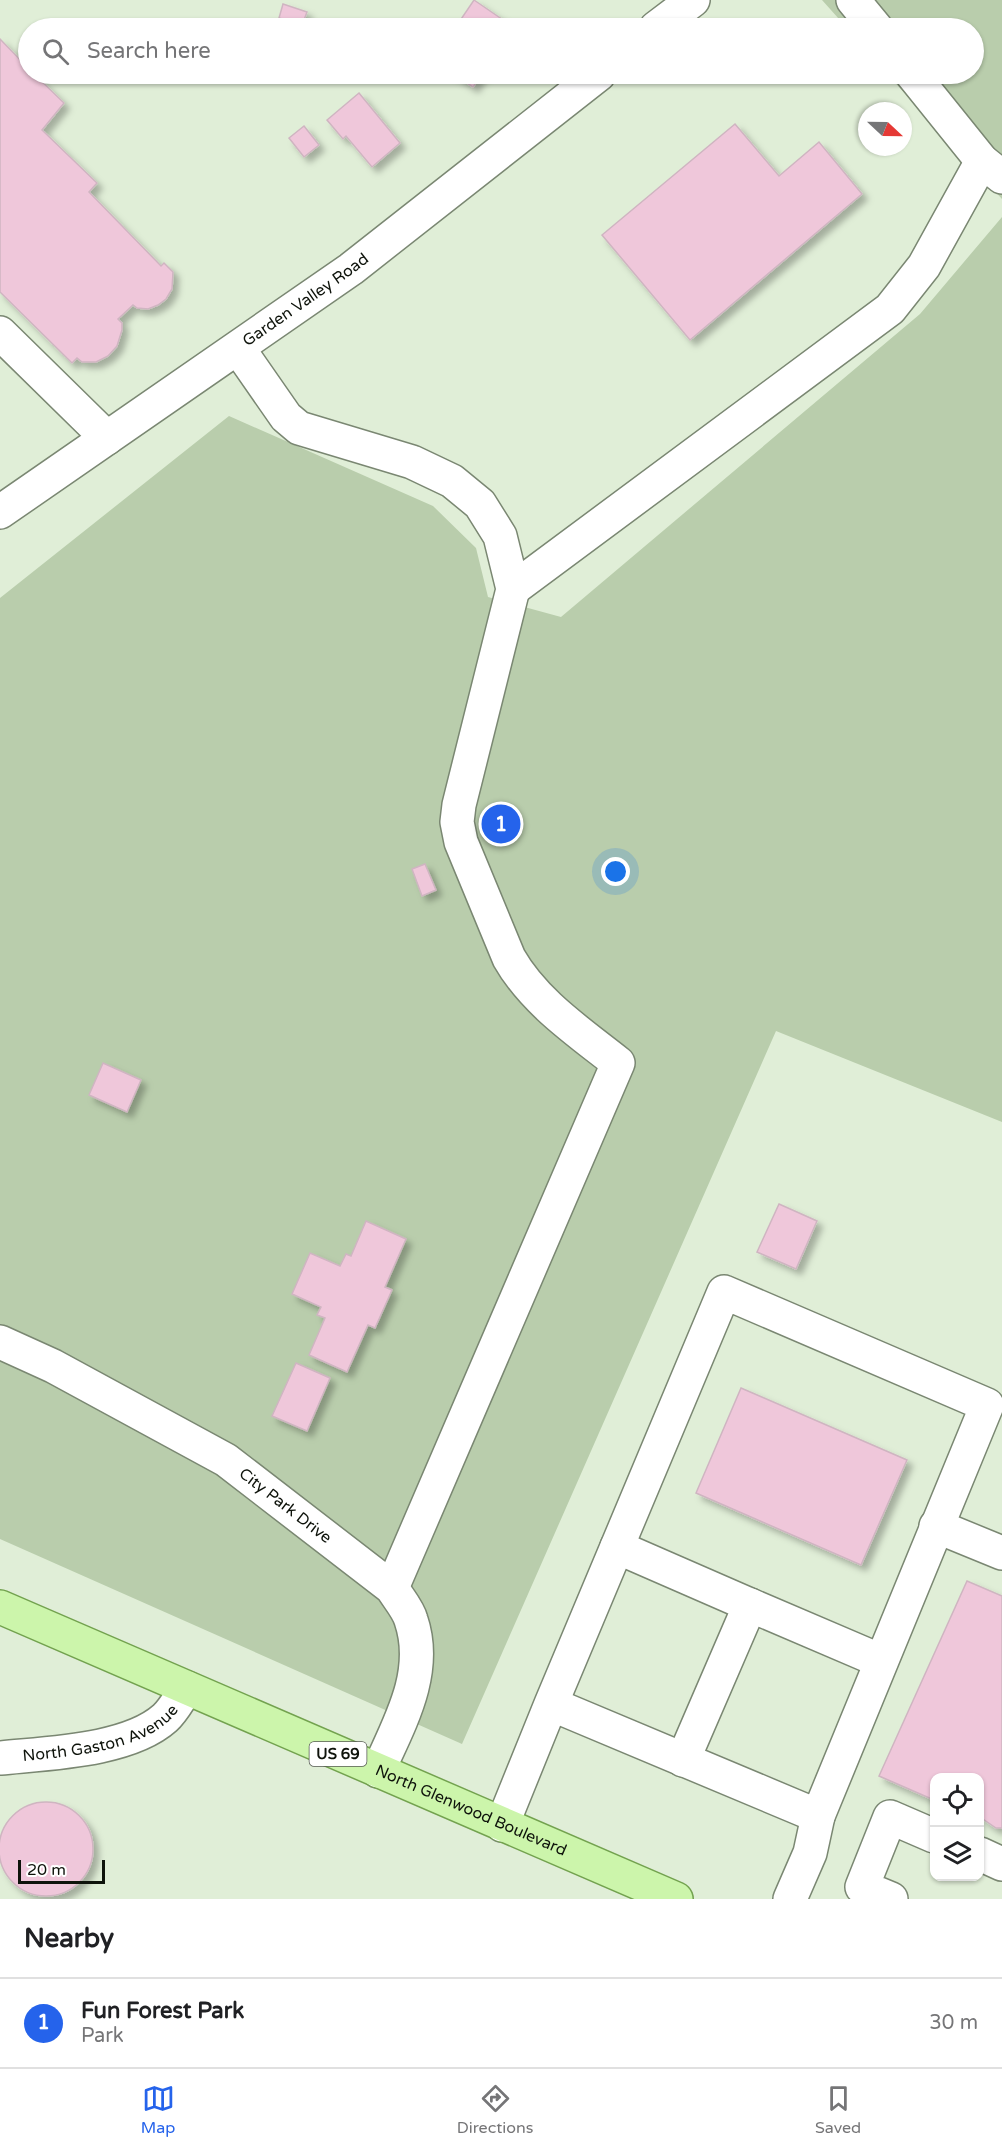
<!DOCTYPE html>
<html lang="en">
<head>
<meta charset="utf-8">
<style>
  :root { --surface:#fff; --page:#f6f6f6; --text:#202124; --muted:#757577; --line:#e0e0e0; --accent:#2563eb }
  body { margin:0; font-family:"Varela Round",sans-serif; background:var(--page); color:var(--text) }
  .controls { position:absolute; right:18px; bottom:18px; display:grid; overflow:hidden; border-radius:12px; box-shadow:0 2px 4px #0004 }
  .controls button { width:54px; height:54px; display:grid; place-items:center; padding:0; border:0; border-bottom:2px solid var(--line); background:var(--surface); color:var(--text); font:30px sans-serif }
  .compass { position:absolute; left:858px; top:102px; width:54px; height:54px; border-radius:50%; background:var(--surface); box-shadow:0 2px 4px #0004; rotate:112deg }
  .scale { position:absolute; left:18px; bottom:15px; width:87px; box-sizing:border-box; padding-left:6px; border:3px solid #0e130b; border-top:0; font-size:16px; line-height:21px; white-space:nowrap; color:#0e130b; -webkit-text-stroke:4px #fff; paint-order:stroke }
  .you { position:absolute; left:616px; top:872px; width:21px; height:21px; margin:-15px; border:4px solid #fff; border-radius:50%; background:#1a73e8; box-shadow:0 0 0 9px #1a73e833 }
  .badge { display:grid; place-items:center; width:39px; height:39px; border-radius:50%; background:var(--accent); color:#fff; font-size:20px; font-weight:700 }
  .pin { position:absolute; translate:-50% -50%; border:3px solid #fff; box-shadow:0 2px 6px #0006 }
  .list { margin:0; padding:0; list-style:none }
  h2 { display:flex; justify-content:space-between; align-items:center; height:78px; margin:0; padding:0 24px; font-size:26px }
  h2 small { font-size:20px; font-weight:400; color:var(--muted) }
  .list li { display:grid; grid-template-columns:39px 1fr auto; gap:18px; align-items:center; box-sizing:border-box; height:90px; padding:0 24px; border-top:2px solid var(--line) }
  .list b { display:block; font-size:22px; white-space:nowrap }
  .list p { margin:0; font-size:20px; white-space:nowrap; color:var(--muted) }
  .list em { font-size:20px; font-style:normal; color:var(--muted) }
  .icon { flex:none; width:33px; height:33px; fill:none; stroke:currentColor; stroke-width:2; stroke-linecap:round; stroke-linejoin:round }
  .map { position:relative; flex:none; width:1002px; height:1899px; overflow:hidden }
  .search { position:absolute; background:var(--surface); box-shadow:0 2px 4px #0004; left:18px; right:18px; top:18px; height:66px; display:flex; align-items:center; gap:15px; box-sizing:border-box; padding:0 21px; border-radius:33px; color:var(--muted); font-size:22px }
  .sheet { height:168px; background:var(--surface) }
  nav { display:flex; justify-content:space-around; align-items:center; box-sizing:border-box; height:84px; border-top:2px solid var(--line); background:var(--surface); font-size:16px; color:var(--muted) }
  nav a { display:grid; justify-items:center; gap:3px }
  nav .on { color:var(--accent) }
  .map>svg:first-child { display:block }
  .green { fill:#b9cdac }
  .building { fill:#efc7da; stroke:#cfb5c1; stroke-width:1.5; filter:url(#shadow) }
  .lines { fill:none; stroke-linecap:round; stroke-linejoin:round }
  .minor-casing { stroke:#7a8772; stroke-width:36 }
  .major-casing { stroke:#73a24f; stroke-width:36 }
  .minor { stroke:#fff; stroke-width:33 }
  .major { stroke:#ccf5ab; stroke-width:33 }
  .labels { text-anchor:middle; dominant-baseline:central; stroke-width:5; stroke-linejoin:round; paint-order:stroke }
  .shield { fill:#fff; stroke:#565a54; stroke-width:1.5 }
  .shield-label { font-size:15px; font-weight:bold; fill:#0e130b }
  .street-label { font-size:16px; fill:#0e130b; stroke:#fff }
</style>
</head>
<body>
<div class="map">
<svg width="1002" height="1899" viewBox="0 0 1002 1899">
  <defs>
    <filter id="shadow"><feDropShadow dx="5.5" dy="5.5" stdDeviation="3" flood-color="#0004"/></filter>
  </defs>
  <rect width="100%" height="100%" fill="#e0eed7"/>
  <path class="green" d="M822 0H1002V199L887 74H974V28H847Z
    M1002 217V1122L776 1031 462 1744 0 1539V598L229 416 433 506 476 548 488 597 561 617 920 314Z"/>
  <path class="building" d="M474 0 506 22 502 28H455Z
    M283 4 307 12 302 25 279 18Z
    M0 39 28 68V74H34L64 103 42 130 97 183 89 192 161 266 164 263 173 272 172 289 166 299 158 305 148 309 137 308 133 305 118 319 122 323V330L117 346 108 356 96 362H82L77 358 72 363 0 292Z
    M453 74H482L473 87Z
    M359 93 400 143 372 167 346 136 343 139 327 120Z
    M735 124 779 176 819 142 862 194 690 340 602 235Z
    M304 126 319 145 304 157 289 138Z
    M425 864 436 890 422 896 412 869Z
    M103 1063 141 1080 127 1112 89 1095Z
    M779 1204 817 1221 796 1269 757 1252Z
    M366 1221 406 1239 385 1287 392 1290 375 1328 368 1325 347 1372 309 1355 325 1318 317 1315 321 1307 292 1294 310 1253 340 1266 346 1254 351 1256Z
    M296 1363 330 1378 307 1431 272 1416Z
    M741 1388 907 1460 861 1565 696 1493Z
    M967 1581 1002 1596V1828H996L980 1817V1778H934V1800L879 1776Z
    M-1 1849a47 47 0 1 1 94 0a47 47 0 1 1-94 0Z"/>
  <g class="lines">
    <g class="minor-casing">
      <g id="minor">
        <path d="M853 0 876 28"/>
        <path d="M656 28 693 0"/>
        <path d="M912 74 982 161 1002 177"/>
        <path d="M0 333 107 438"/>
        <path d="M238 348 286 417 299 428 412 462 452 481 480 504 500 536 513 589 459 805 457 822 461 842 509 958C534 1002 579 1032 618 1063L392 1588"/>
        <path id="s1" d="M0 512 351 269 599 74"/>
        <path d="M513 589 890 309 924 266 982 161"/>
        <path id="s2" d="M0 1342 53 1366 226 1460 392 1588C398 1598 408 1609 411 1620 429 1673 399 1724 378 1771"/>
        <path d="M936 1526 1002 1553"/>
        <path d="M617 1547 750 1605"/>
        <path id="s3" d="M0 1758C48 1753 128 1751 165 1718 174 1710 180 1697 187 1688"/>
        <path d="M683 1760 750 1605 881 1661"/>
        <path d="M502 1825 551 1704 724 1292 987 1405 818 1816 551 1704"/>
        <path d="M980 1854 1002 1864"/>
        <path d="M790 1899 810 1853 818 1816"/>
        <path d="M891 1899 862 1887 890 1817 934 1836"/>
      </g>
    </g>
    <g class="major-casing">
      <g id="major">
        <path id="s4" d="M0 1607 676 1899"/>
      </g>
    </g>
    <use href="#minor" class="minor"/>
    <use href="#major" class="major"/>
  </g>
  <g class="labels">
    <rect class="shield" x="309.5" y="1742" width="57" height="24" rx="4.5"/>
    <g class="shield-label">
      <text x="338" y="1754">US 69</text>
    </g>
    <g class="street-label">
      <text stroke="none"><textPath href="#s1" startOffset="372">Garden Valley Road</textPath></text>
      <text stroke="none"><textPath href="#s2" startOffset="330">City Park Drive</textPath></text>
      <text stroke="none"><textPath href="#s3" startOffset="105">North Gaston Avenue</textPath></text>
      <text stroke="none"><textPath href="#s4" startOffset="513">North Glenwood Boulevard</textPath></text>
    </g>
  </g>
</svg>
<div class="controls">
<button><svg class="icon" aria-label="locate" viewBox="0 0 24 24"><circle cx="12" cy="12" r="6"/><path d="M12 2v4M12 18v4M2 12h4M18 12h4"/></svg></button>
<button><svg class="icon" aria-label="layers" viewBox="0 0 24 24"><path d="M12 4l9 5-9 5-9-5zM3 14l9 5 9-5"/></svg></button>
</div>
<svg class="compass" viewBox="-18 -18 36 36"><path d="M0-13l5 13h-10z" fill="#e53935"/><path d="M0 13l5-13h-10z" fill="#757577"/></svg>
<div class="scale">20 m</div>
<div class="you"></div>
<div class="pin badge" style="left:501px;top:824px">1</div>
<div class="search"><svg class="icon" aria-label="search" viewBox="0 0 24 24"><circle cx="10" cy="10" r="6"/><path d="M15 15l6 6"/></svg>Search here</div>
</div>
<section class="sheet">
<h2>Nearby<small></small></h2>
<ul class="list">
<li><span class="badge">1</span><div><b>Fun Forest Park</b><p>Park</p></div><em>30 m</em></li>
</ul>
</section>
<nav>
<a class="on"><svg class="icon" aria-label="map" viewBox="0 0 24 24"><path d="M3 6l6-2 6 2 6-2v14l-6 2-6-2-6 2zM9 4v14M15 6v14"/></svg>Map</a>
<a><svg class="icon" aria-label="directions" viewBox="0 0 24 24"><path d="M12 3l9 9-9 9-9-9zM9 14v-3h6M13 9l2 2-2 2"/></svg>Directions</a>
<a><svg class="icon" aria-label="saved" viewBox="0 0 24 24"><path d="M7 4h10v16l-5-4-5 4z"/></svg>Saved</a>
</nav>
</body>
</html>
